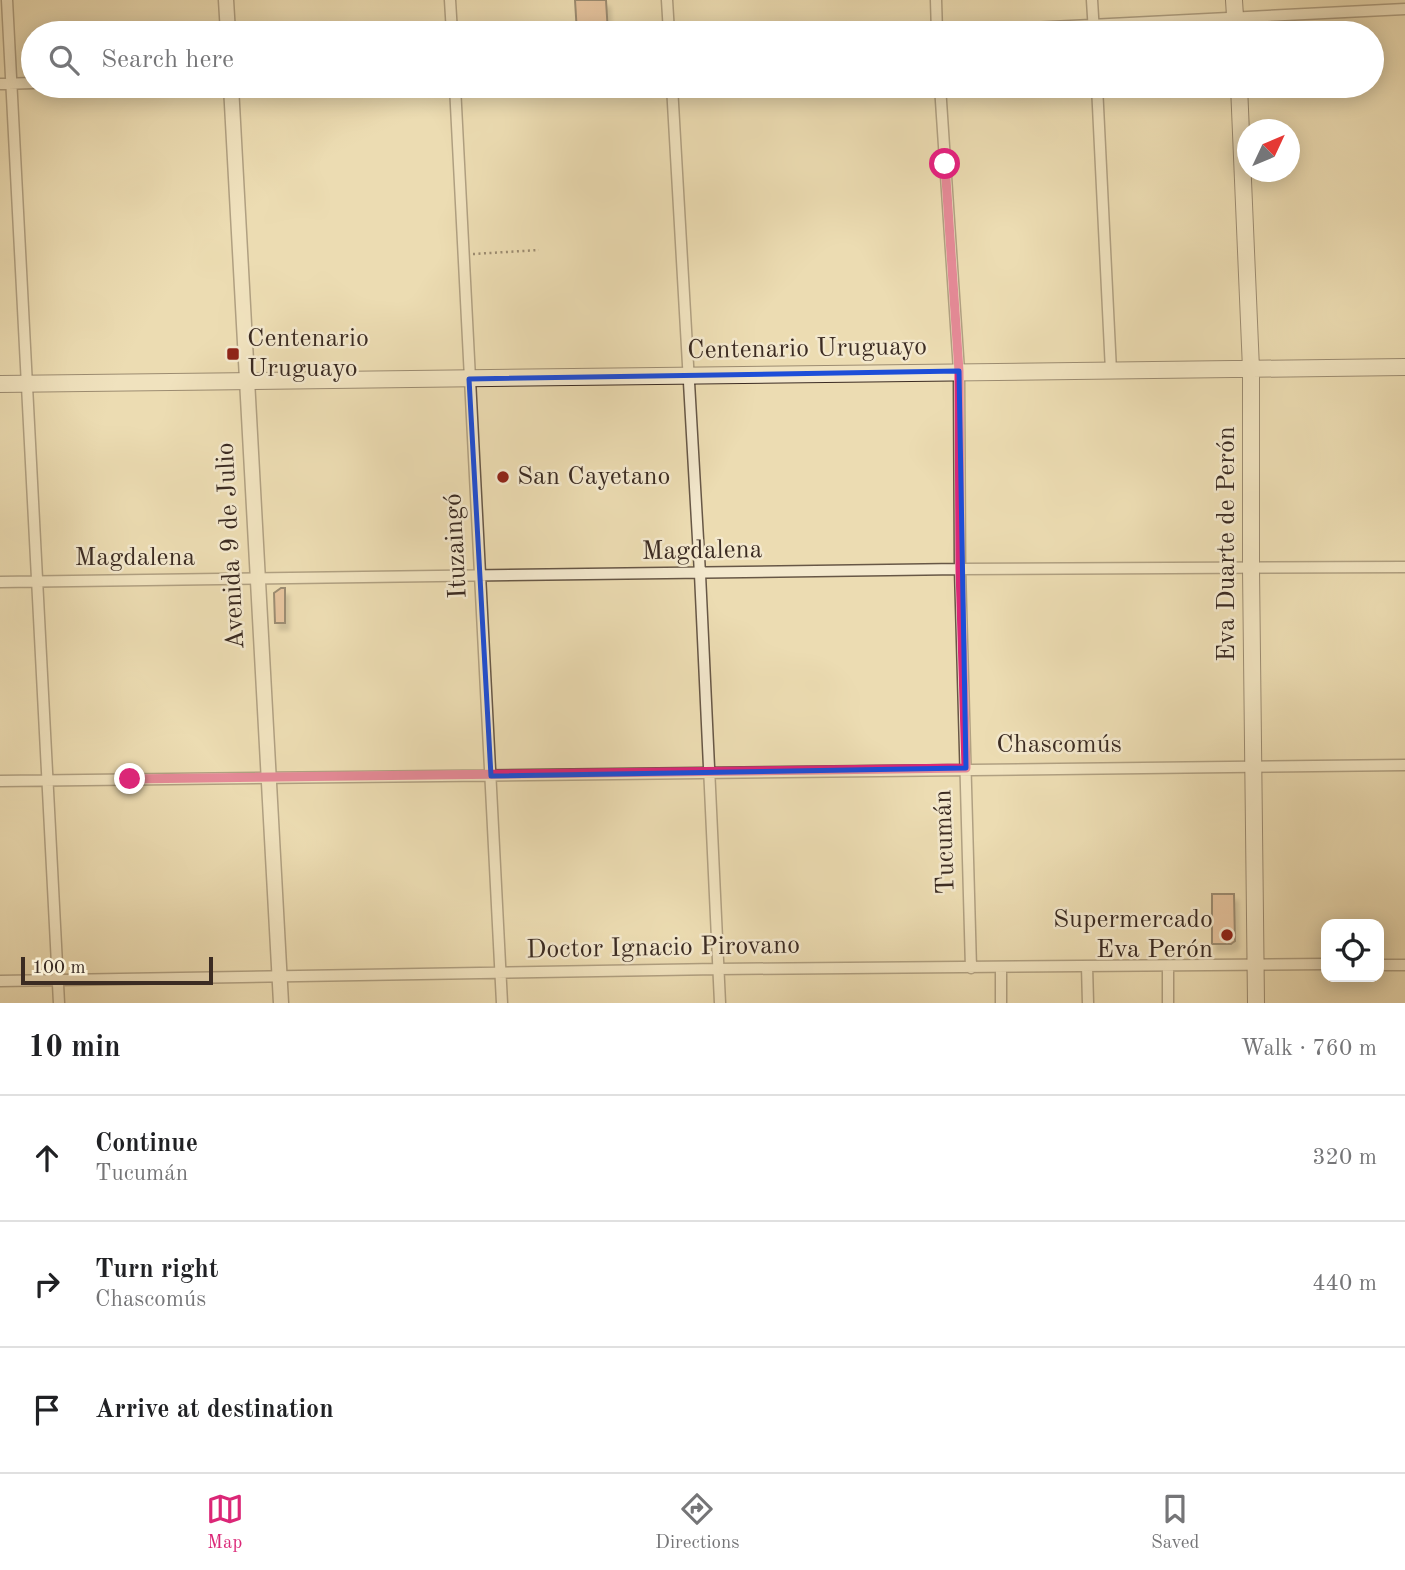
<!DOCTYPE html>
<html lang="en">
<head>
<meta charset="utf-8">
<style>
  :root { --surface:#fff; --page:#f6f6f6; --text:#202124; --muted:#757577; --line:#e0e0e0; --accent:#db2777 }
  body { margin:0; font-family:"Old Standard TT",serif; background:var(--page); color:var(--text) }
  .controls { position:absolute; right:21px; bottom:21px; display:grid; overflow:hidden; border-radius:14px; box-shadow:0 4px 18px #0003 }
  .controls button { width:63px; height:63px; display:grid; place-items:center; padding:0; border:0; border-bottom:2px solid var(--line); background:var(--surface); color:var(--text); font:35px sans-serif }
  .compass { position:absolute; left:1237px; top:119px; width:63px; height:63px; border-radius:50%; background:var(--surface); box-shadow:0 4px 18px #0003; rotate:46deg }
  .scale { position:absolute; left:21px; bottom:18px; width:192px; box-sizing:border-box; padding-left:7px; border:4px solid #3b2b22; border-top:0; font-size:19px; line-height:24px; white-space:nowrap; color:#3b2b22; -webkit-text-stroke:5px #f3e8cd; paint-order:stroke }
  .stop { position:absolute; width:21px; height:21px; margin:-16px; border:5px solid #db2777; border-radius:50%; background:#fff }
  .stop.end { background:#db2777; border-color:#fff; box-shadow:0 2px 7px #0008 }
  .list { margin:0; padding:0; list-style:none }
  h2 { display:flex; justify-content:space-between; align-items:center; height:91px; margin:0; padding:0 28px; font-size:30px }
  h2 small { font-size:23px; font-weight:400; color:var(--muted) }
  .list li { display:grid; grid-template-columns:46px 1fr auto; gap:21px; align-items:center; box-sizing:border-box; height:126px; padding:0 28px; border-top:2px solid var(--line) }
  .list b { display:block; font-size:26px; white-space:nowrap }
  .list p { margin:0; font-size:23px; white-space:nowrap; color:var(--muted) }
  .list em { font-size:23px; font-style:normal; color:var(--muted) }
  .icon { flex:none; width:38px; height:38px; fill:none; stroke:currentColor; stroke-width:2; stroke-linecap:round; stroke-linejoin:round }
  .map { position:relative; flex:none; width:1405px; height:1003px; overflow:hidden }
  .search { position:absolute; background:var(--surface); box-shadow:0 4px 18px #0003; left:21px; right:21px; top:21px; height:77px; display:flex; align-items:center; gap:18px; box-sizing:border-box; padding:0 24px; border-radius:38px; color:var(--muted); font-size:26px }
  .sheet { height:469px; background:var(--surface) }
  nav { display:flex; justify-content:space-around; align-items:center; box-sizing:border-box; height:98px; border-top:2px solid var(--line); background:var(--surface); font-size:19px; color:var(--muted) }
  nav a { display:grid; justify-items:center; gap:4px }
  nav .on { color:var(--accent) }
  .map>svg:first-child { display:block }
  .building { fill:#dca484; stroke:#3b2b22; stroke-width:2; filter:url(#shadow) }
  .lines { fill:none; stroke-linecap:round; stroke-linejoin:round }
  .minor-casing { stroke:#675746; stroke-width:13 }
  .tertiary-casing { stroke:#675746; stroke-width:17 }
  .secondary-casing { stroke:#3b2b22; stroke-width:18 }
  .path { stroke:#3b2b22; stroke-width:2.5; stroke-dasharray:2 3.5; stroke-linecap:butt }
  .minor { stroke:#f3e8cd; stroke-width:10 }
  .tertiary { stroke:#f3e8cd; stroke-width:14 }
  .secondary { stroke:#f3e8cd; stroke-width:16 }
  .route { stroke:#db2777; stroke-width:9 }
  .marked { fill:none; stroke:#1d4ed8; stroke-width:5; stroke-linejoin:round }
  .poi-dot { fill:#8f2418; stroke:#f3e8cd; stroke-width:2.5 }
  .labels { text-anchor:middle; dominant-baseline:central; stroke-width:5; stroke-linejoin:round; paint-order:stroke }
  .poi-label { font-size:26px; fill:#3b2b22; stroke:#f3e8cd; text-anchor:start }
  .street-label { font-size:26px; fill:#3b2b22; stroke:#f3e8cd }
</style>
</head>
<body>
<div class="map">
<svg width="1405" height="1003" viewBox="0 0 1405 1003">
  <defs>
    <filter id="shadow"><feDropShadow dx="4" dy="7" stdDeviation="2" flood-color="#0004"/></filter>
  </defs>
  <rect width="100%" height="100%" fill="#ecdcb2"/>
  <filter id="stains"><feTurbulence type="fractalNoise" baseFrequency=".00286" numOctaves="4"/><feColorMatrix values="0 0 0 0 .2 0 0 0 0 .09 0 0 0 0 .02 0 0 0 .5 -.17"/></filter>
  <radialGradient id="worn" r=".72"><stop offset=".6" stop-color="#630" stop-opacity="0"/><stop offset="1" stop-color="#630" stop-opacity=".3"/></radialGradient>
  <path class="building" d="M575 0H606L608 33H577Z
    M281 588H285V623H275L274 593Z
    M1212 894H1234L1235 941 1231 944H1212Z"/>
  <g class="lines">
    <g class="minor-casing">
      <path id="minor" d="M7 0 59 1003
        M450 0 452 33
        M667 0 669 33
        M936 0 937 33
        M1092 0 1094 33
        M932 33 1405 9
        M0 84 33 83
        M455 86 502 1003
        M672 86 700 574 720 1003
        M940 86 959 371 960 569 971 968
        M1097 86 1111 371
        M0 582 960 569 1405 567
        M0 781 1405 765
        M1379 965H1405
        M1087 966 1088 1003
        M1001 968V1003
        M0 981 718 969 1326 964
        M1168 1003V966"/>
    </g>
    <g class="tertiary-casing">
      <path id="tertiary" d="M226 0 228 33
        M231 86 281 1003"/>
    </g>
    <g class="secondary-casing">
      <path id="secondary" d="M1234 0 1236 33
        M1239 86 1251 369V569L1256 1003
        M0 384 1405 367"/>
    </g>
    <path class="path" d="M473 254 539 250"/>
    <use href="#minor" class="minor"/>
    <use href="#tertiary" class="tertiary"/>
    <use href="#secondary" class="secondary"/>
  </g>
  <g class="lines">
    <path class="route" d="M130 779 966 768 960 569 959 371 945 164"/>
  </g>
  <path d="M0 0H1405V1003H0ZM959 371 966 768 491 776 469 379Z" fill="#ecdcb2" fill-opacity=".55" fill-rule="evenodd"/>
  <path class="marked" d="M959 371 966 768 491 776 469 379Z"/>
  <g class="poi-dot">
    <rect x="226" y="347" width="14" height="14" rx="3.5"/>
    <circle cx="503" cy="477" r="7"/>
    <circle cx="1227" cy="935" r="7"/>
  </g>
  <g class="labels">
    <g class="poi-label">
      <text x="247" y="339">Centenario<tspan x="247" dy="30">Uruguayo</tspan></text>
      <text x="517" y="477">San Cayetano</text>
      <text x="1213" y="920" text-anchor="end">Supermercado<tspan x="1213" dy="30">Eva Perón</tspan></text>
    </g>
    <g class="street-label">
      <text transform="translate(807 349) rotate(-1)">Centenario Uruguayo</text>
      <text transform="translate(1227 544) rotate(-90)">Eva Duarte de Perón</text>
      <text transform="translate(231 546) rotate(-93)">Avenida 9 de Julio</text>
      <text transform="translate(456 546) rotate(-93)">Ituzaingó</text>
      <text transform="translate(702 551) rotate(-1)">Magdalena</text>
      <text x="135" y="558">Magdalena</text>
      <text x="1059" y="745">Chascomús</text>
      <text transform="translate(945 842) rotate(-92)">Tucumán</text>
      <text transform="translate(663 948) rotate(-1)">Doctor Ignacio Pirovano</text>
    </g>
  </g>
  <rect width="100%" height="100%" filter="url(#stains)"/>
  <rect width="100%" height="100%" fill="url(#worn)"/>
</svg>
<div class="controls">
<button><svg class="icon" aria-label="locate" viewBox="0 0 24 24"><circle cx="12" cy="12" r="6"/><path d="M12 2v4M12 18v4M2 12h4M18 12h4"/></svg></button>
</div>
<svg class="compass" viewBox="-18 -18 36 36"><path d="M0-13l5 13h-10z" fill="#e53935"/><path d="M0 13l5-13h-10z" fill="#757577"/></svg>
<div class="scale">100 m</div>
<div class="stop" style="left:945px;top:164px"></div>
<div class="stop end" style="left:130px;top:779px"></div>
<div class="search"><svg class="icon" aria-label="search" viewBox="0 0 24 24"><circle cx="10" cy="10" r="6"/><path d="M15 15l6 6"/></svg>Search here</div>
</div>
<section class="sheet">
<h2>10 min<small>Walk · 760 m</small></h2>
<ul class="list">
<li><svg class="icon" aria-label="ahead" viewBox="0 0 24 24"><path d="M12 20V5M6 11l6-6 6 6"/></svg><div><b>Continue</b><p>Tucumán</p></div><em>320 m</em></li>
<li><svg class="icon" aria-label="right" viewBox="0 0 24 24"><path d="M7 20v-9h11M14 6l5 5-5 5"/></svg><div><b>Turn right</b><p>Chascomús</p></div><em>440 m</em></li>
<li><svg class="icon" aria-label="arrive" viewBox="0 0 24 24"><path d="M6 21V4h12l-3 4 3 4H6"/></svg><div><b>Arrive at destination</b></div></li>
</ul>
</section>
<nav>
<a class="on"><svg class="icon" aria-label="map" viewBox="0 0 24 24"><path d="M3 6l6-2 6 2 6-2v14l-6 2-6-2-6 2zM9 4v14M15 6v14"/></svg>Map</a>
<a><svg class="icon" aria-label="directions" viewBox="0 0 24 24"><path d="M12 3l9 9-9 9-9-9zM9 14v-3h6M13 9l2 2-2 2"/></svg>Directions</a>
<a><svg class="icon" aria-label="saved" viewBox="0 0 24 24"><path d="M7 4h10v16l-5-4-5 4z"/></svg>Saved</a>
</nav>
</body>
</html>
